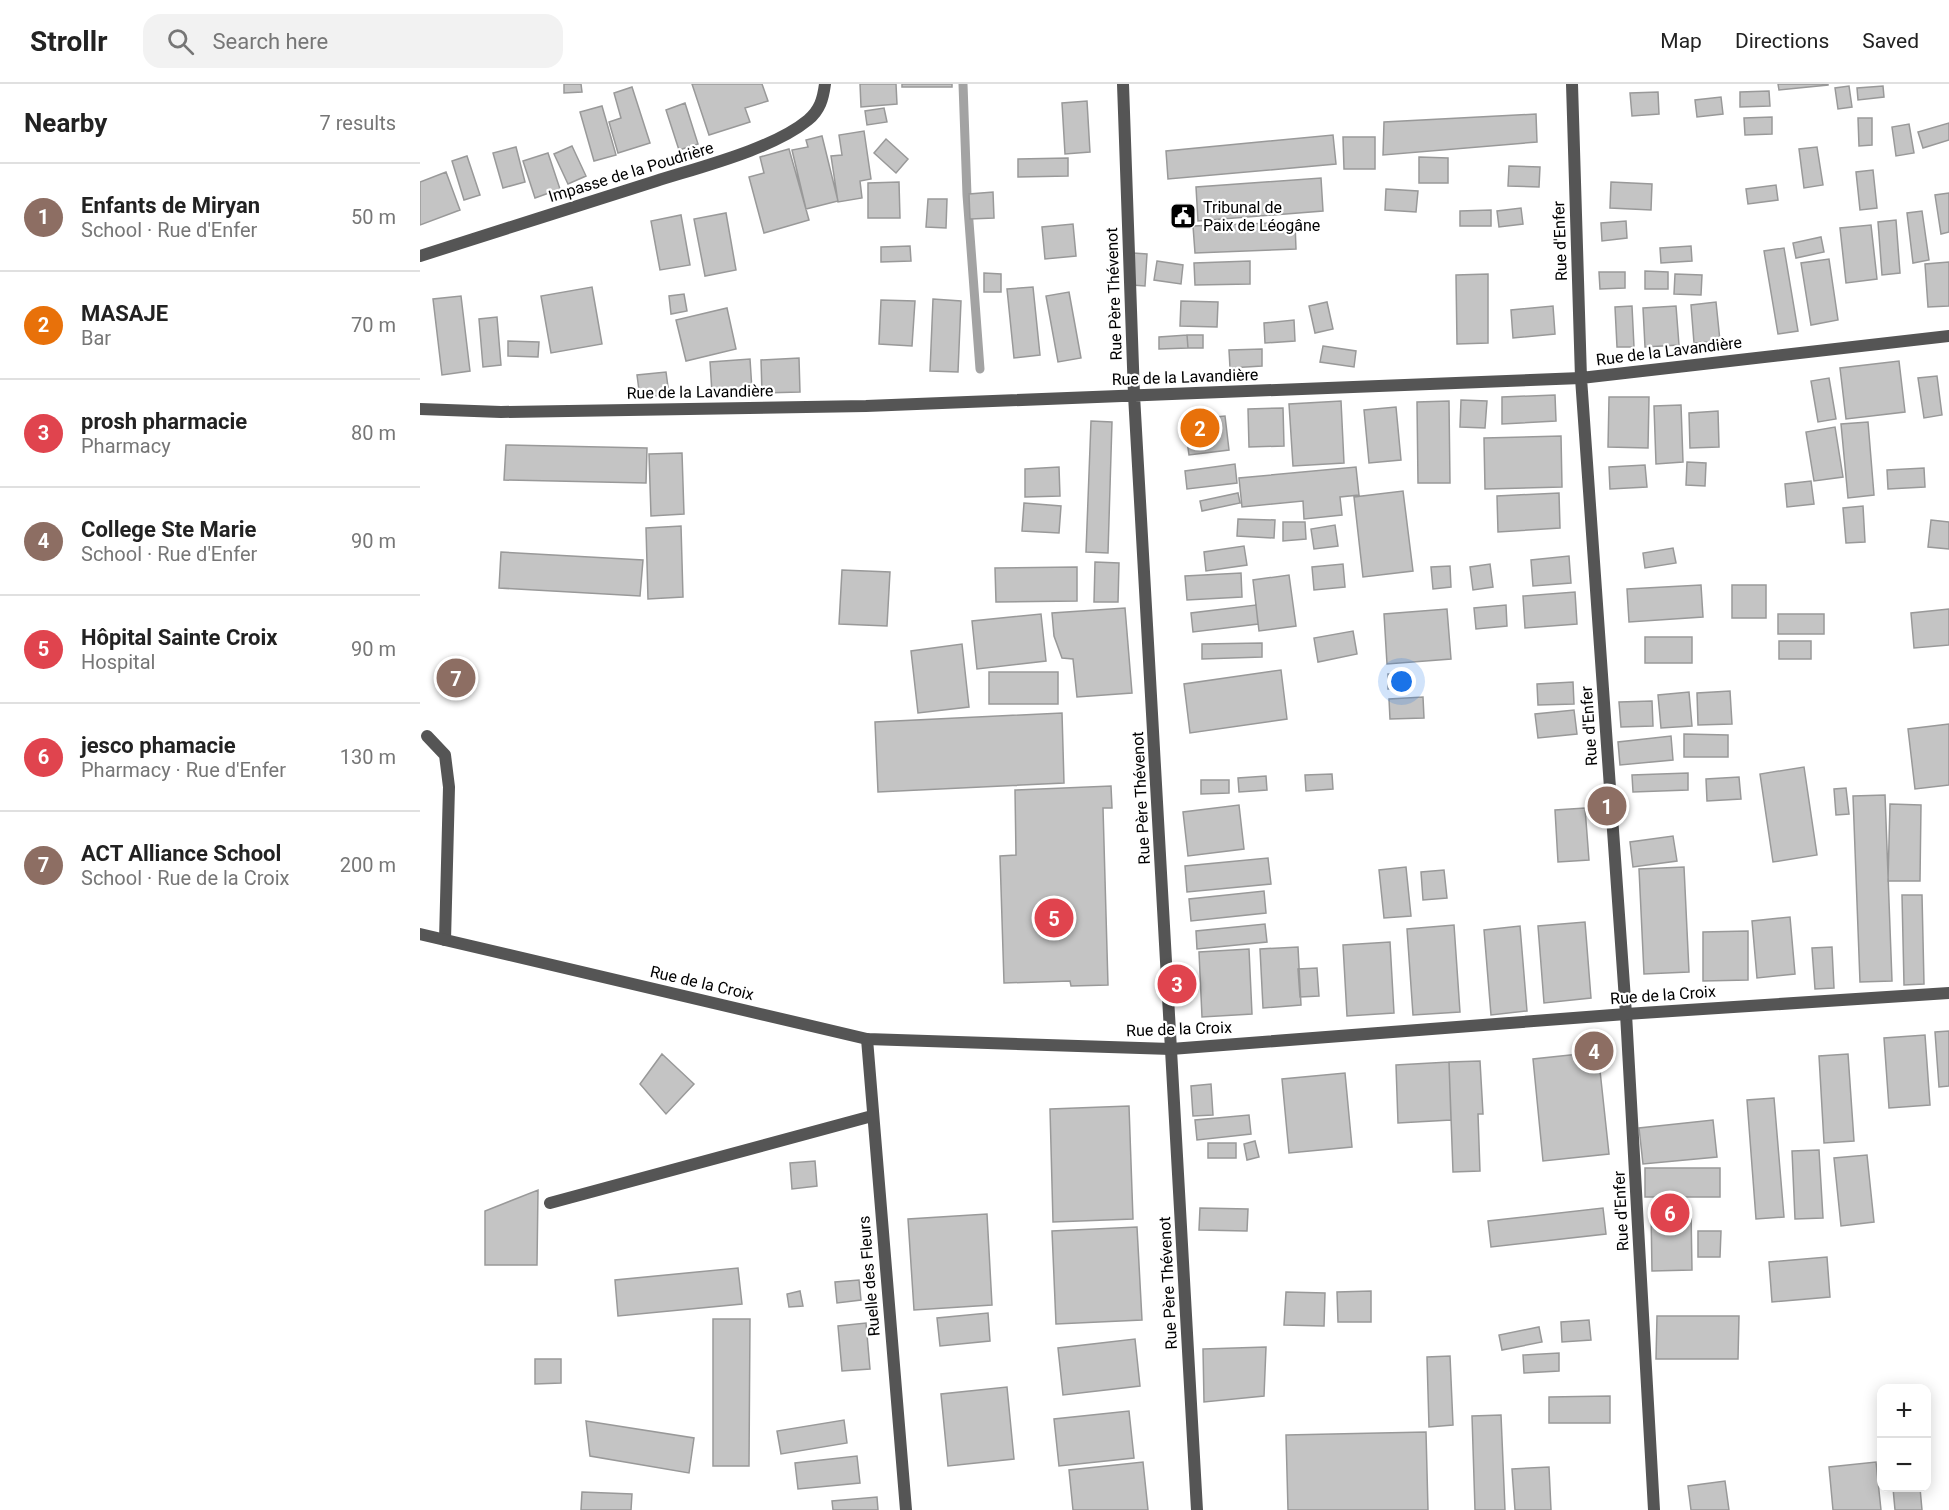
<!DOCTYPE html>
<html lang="en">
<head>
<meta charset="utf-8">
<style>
  :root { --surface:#fff; --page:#f2f2f2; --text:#222; --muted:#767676; --line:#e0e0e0; --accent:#d93025 }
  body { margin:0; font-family:Roboto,sans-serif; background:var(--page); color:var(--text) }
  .controls { position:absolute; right:18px; bottom:18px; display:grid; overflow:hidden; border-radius:12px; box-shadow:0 3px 15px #0003 }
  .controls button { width:54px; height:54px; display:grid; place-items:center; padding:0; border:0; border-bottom:2px solid var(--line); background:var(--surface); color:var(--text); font:30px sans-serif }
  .you { position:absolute; left:982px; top:598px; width:21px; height:21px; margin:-15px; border:4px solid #fff; border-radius:50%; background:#1a73e8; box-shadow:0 0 0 9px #1a73e833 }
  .badge { display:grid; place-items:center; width:39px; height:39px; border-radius:50%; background:var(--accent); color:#fff; font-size:20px; font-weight:700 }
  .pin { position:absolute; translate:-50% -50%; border:3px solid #fff; box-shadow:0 2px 6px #0006 }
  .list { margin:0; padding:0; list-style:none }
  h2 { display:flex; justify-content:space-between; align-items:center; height:78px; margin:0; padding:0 24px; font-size:26px }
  h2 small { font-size:20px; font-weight:400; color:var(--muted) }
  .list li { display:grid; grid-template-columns:39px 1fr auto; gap:18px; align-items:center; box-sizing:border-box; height:108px; padding:0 24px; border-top:2px solid var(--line) }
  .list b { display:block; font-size:22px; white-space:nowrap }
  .list p { margin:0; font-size:20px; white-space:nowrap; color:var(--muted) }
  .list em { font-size:20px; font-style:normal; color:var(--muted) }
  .icon { flex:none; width:33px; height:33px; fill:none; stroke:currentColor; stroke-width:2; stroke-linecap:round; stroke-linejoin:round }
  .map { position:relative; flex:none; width:1529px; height:1426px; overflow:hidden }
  header { display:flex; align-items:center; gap:36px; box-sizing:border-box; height:84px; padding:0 30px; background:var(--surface); border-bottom:2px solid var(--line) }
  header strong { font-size:28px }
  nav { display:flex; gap:33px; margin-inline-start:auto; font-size:21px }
  .search { width:420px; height:54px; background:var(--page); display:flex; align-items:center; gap:15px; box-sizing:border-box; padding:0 21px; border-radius:18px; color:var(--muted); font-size:22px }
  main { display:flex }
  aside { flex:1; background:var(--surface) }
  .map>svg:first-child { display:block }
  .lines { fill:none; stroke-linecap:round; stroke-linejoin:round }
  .stream { stroke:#a3a3a3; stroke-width:9 }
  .building { fill:#c4c4c4; stroke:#999; stroke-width:1.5 }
  .service { stroke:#555; stroke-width:12 }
  .minor { stroke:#555; stroke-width:12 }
  .tertiary { stroke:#555; stroke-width:12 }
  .labels { text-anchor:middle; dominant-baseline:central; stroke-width:4.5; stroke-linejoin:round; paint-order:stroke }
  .street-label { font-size:16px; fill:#000; stroke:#fff }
  .poi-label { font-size:16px; fill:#000; stroke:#fff; text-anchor:start }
</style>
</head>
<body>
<header>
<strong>Strollr</strong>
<div class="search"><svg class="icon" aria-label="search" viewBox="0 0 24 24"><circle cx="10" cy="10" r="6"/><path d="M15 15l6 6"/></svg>Search here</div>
<nav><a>Map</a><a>Directions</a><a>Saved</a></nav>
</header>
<main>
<aside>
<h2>Nearby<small>7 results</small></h2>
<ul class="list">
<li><span class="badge" style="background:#8d6e63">1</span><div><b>Enfants de Miryan</b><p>School · Rue d'Enfer</p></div><em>50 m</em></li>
<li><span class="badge" style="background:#e8710a">2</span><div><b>MASAJE</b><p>Bar</p></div><em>70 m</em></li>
<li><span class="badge" style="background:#e0444e">3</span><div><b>prosh pharmacie</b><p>Pharmacy</p></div><em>80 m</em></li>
<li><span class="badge" style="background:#8d6e63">4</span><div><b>College Ste Marie</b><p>School · Rue d'Enfer</p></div><em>90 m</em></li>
<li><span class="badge" style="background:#e0444e">5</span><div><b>Hôpital Sainte Croix</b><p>Hospital</p></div><em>90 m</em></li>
<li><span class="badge" style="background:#e0444e">6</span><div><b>jesco phamacie</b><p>Pharmacy · Rue d'Enfer</p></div><em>130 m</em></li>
<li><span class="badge" style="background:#8d6e63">7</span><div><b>ACT Alliance School</b><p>School · Rue de la Croix</p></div><em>200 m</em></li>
</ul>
</aside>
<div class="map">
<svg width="1529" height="1426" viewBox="0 0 1529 1426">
  <rect width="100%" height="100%" fill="#fff"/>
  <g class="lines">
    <path class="stream" d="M543 0 547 111 560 285"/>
  </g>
  <path class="building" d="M144 0H161L162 8 144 9Z
    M272 0H342L348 17 325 24 330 38 289 51Z
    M440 0H476L477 20 441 23Z
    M482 0H532V3H482Z
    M1358 0H1408V1L1359 6Z
    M1429 2 1432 23 1418 25 1415 4Z
    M1463 2 1464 13 1438 16 1437 4Z
    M212 3 230 59 198 69 189 38 201 34 194 9Z
    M1349 7 1350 22 1320 23V8Z
    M1238 8 1239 30 1212 32 1210 9Z
    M1301 13 1303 30 1277 33 1275 16Z
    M667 17 670 68 645 70 642 19Z
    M265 19 278 60 259 66 246 26Z
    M182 22 196 71 174 77 160 28Z
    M464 24 467 38 447 41 445 27Z
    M1116 30 1117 58 963 71 964 38Z
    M1352 33V50L1325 51 1324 34Z
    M1438 34H1452V61L1439 62Z
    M1529 39V56L1503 64 1498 48Z
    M1489 40 1494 69 1476 72 1472 43Z
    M444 47 451 95 440 97 442 114 418 118 411 72 422 71 419 51Z
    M913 51 916 80 748 95 746 67Z
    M402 52 418 117 386 125 372 66 388 63 386 56Z
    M923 53H955V85H924Z
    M466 55 488 75 476 89 454 69Z
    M152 62 166 92 148 100 134 70Z
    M96 63 105 98 83 104 73 69Z
    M1397 63 1403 101 1384 104 1379 65Z
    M369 65 389 136 344 149 329 93 344 89 340 73Z
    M128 69 140 105 115 114 103 77Z
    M47 72 60 111 44 116 32 77Z
    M999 73 1028 74V99H999Z
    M648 74V92L598 93V75Z
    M1089 82 1120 83 1119 103 1088 102Z
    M1453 86 1457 124 1440 126 1436 88Z
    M26 88 40 126 0 141V98Z
    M901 94 903 127 778 137 776 103Z
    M479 98 480 134H448V99Z
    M1191 98 1232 100 1231 126 1190 124Z
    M1356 101 1358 116 1328 120 1326 105Z
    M966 105 998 107 996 128 965 126Z
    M573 108 574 134 550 135 549 110Z
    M1529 109V148L1521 150 1515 111Z
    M508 115H527L526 144 506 143Z
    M1101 124 1103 140 1079 143 1077 127Z
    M1071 126V142H1040V127Z
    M1502 127 1509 176 1493 179 1487 129Z
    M306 129 316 186 285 192 274 135Z
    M261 131 270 181 240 186 231 137Z
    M1476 136 1480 189 1462 191 1458 138Z
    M1206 137 1207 154 1182 157 1181 139Z
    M875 138 876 165 775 169 773 142Z
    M653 140 656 172 625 175 622 143Z
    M1451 141 1457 195 1426 199 1420 144Z
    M1401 153 1404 168 1376 174 1373 159Z
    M490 162 491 177 461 178V163Z
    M1271 162 1272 177 1241 179 1240 164Z
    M1364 164 1378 247 1358 250 1344 167Z
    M713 169 727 170 725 202 712 201Z
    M1409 175 1418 236 1391 241 1381 179Z
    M737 177 763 181 761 200 734 196Z
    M830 177V200L775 201 774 179Z
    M1529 178V222L1508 223 1505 180Z
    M1225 187 1248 188V205H1225Z
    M1179 188H1205V204L1180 205Z
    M564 189 581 190V208H564Z
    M1068 190V259L1037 260 1036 191Z
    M1255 190 1282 191 1281 211 1254 210Z
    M172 203 182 260 131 269 121 212Z
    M613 203 620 271 594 274 587 205Z
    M649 208 661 274 638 278 626 212Z
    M264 210 267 227 251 230 249 212Z
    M41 212 50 287 22 291 13 215Z
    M513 215 541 217 538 288 510 287Z
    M461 216 495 217 492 262 459 260Z
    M761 217 798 218 797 243 760 242Z
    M907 218 913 245 895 249 889 222Z
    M1296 218 1300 257 1274 259 1271 221Z
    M1133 222 1135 250 1093 254 1091 226Z
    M1212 222 1214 263H1197L1195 223Z
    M1256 222 1259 261 1225 263 1223 224Z
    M307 224 316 265 266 277 256 236Z
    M77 233 81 281 63 283 59 235Z
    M874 236 875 257 845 259 844 239Z
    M767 251H783V264H768Z
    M767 251 768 264 739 265V253Z
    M88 257 119 258 118 273 88 272Z
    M903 262 936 267 934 283 900 278Z
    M842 265V282L810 284 809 266Z
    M379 274 380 308 342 309 341 276Z
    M330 275 332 306 292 309 290 278Z
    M1479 277 1485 328 1426 335 1420 284Z
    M246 288 249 310 220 314 217 291Z
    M1517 292 1522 331 1504 334 1498 294Z
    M1409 294 1416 335 1398 338 1391 297Z
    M1135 311 1136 337 1082 340V313Z
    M1189 313H1229L1228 364 1188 363Z
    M1041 316 1067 317 1065 344 1040 343Z
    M921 317 924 379 873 382 869 320Z
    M1029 317 1030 399H998L997 318Z
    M1261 321 1263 378 1236 380 1234 322Z
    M976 323 981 376 949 379 944 326Z
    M863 324 864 362 829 363 828 325Z
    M1298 327 1299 363 1270 364 1269 329Z
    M805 332 809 366 769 371 764 336Z
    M671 337 692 338 688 469 666 468Z
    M1448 338 1454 411 1428 414 1421 340Z
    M1415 343 1423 393 1394 397 1386 348Z
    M1141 352 1142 403 1065 405 1064 354Z
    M86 361 227 364 226 399 84 396Z
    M262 369 264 430 231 432 229 370Z
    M1267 378 1286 379 1285 402 1266 401Z
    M815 380 817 399 767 405 765 387Z
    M1225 381 1227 403 1190 405 1189 383Z
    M639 383 640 412 605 413V385Z
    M936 383 939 411 920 413 922 431 884 435 883 417 822 423 819 394Z
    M1504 384 1505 403 1468 405 1467 386Z
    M1391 397 1394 420 1367 423 1365 400Z
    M983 407 993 487 943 493 934 413Z
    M818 409 820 419 782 427 780 417Z
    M1139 409 1140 444 1078 448 1077 412Z
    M604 419 641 422 639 449 602 447Z
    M1443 422 1445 458 1426 459 1423 424Z
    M818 435 855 436 854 454 817 452Z
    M1511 436 1529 438V465L1508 463Z
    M863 438H885L886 455 863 457Z
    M915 441 918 462 894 465 891 445Z
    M261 442 263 513 228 515 226 444Z
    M824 462 827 481 786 487 784 468Z
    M1253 464 1256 479 1225 484 1223 469Z
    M81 468 223 476 220 512 79 504Z
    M1149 472 1151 499 1113 502 1111 476Z
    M675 478 699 479 698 518H674Z
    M923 480 925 503 894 506 892 483Z
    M1070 480 1073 503 1053 506 1050 483Z
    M1030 482 1031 503 1013 505 1011 483Z
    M657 483V517L576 518 575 484Z
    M422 486 470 488 467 542 419 540Z
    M821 489 822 513 767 516 765 492Z
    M869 491 876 542 839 547 833 496Z
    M1281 501 1283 533 1209 538 1207 505Z
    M1312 501H1346V534H1312Z
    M1155 508 1157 540 1105 544 1103 512Z
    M836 521 838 540 773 548 771 529Z
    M1086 521 1087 542 1056 545 1054 524Z
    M705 524 712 609 657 613 653 575 642 574 634 552 632 529Z
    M1027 525 1031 575 967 580 964 530Z
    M1529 525V561L1494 564 1491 529Z
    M621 530 626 577 557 585 552 537Z
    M1358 530H1404V550H1358Z
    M933 547 937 570 898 578 894 554Z
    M1225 553H1272V579H1225Z
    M1359 557H1391V575H1359Z
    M842 559V573L782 575V560Z
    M542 560 549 623 498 629 491 567Z
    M861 586 867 635 770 649 764 600Z
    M569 588H638V620H569Z
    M968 590H989V605H968Z
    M1153 598 1154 620 1118 621 1117 600Z
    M1310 607 1312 640 1278 641 1277 609Z
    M1269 608 1272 642 1241 644 1238 611Z
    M1003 613 1004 634 970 635 969 615Z
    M1232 617 1233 642 1201 643 1199 618Z
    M1154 626 1157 650 1118 654 1115 630Z
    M642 629 644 699 458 708 455 638Z
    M1529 640V701L1495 705 1488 645Z
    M1264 650 1308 651V673H1264Z
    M1251 652 1253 676 1200 681 1198 658Z
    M1384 683 1397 771 1353 778 1340 690Z
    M1268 689V706L1213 708 1212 691Z
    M912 690 913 705 886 707 885 691Z
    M846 692 847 706 819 708 818 694Z
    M1319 693 1321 715 1287 717 1286 695Z
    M781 696H809V709L781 710Z
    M691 702 692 724H683L688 901 651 902 650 897 584 899 580 772 596 771 595 706Z
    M1426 704 1429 730 1416 731 1414 705Z
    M1465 711 1472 897 1440 898 1433 712Z
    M1470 720 1501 721 1500 797H1468Z
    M819 721 824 765 768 772 763 728Z
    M1165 724 1169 776 1138 778 1135 726Z
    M1253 752 1257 777 1213 783 1210 758Z
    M848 774 851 800 767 808 765 782Z
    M986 783 991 832 964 834 959 786Z
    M1264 783 1269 888 1224 890 1219 785Z
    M1024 786 1027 814 1003 816 1001 788Z
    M844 807 846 829 771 837 769 815Z
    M1482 811H1502L1504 900 1484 901Z
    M1370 833 1375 890 1337 894 1332 837Z
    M1165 838 1171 914 1124 919 1118 842Z
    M845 840 847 858 777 865 776 847Z
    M1034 841 1040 928 993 931 987 845Z
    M1100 842 1107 927 1071 931 1064 846Z
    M1328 847V896L1283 897V848Z
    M970 858 974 929 927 932 923 861Z
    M878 863 881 921 843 924 840 865Z
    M1412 863 1414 904 1395 905 1392 864Z
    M829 865 832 930 782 933 779 868Z
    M897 884 899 912 880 913 878 885Z
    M1529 947V1002L1519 1003 1515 948Z
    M1505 951 1510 1021 1469 1024 1464 954Z
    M1178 968 1189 1070 1123 1077 1113 975Z
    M242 970 274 1000 246 1030 220 1000Z
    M1428 970 1434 1057 1404 1059 1399 972Z
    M1060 977 1063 1030H1058L1060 1087 1033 1088 1029 978Z
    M1029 978 1031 1036 978 1039 976 981Z
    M925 989 932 1063 869 1069 862 995Z
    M791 1000 793 1031 773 1032 771 1002Z
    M1354 1014 1364 1133 1336 1135 1327 1016Z
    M709 1022 713 1135 633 1138 630 1025Z
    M829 1031 831 1050 777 1056 775 1036Z
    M1293 1036 1297 1073 1223 1080 1219 1044Z
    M835 1057 839 1073 827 1076 824 1060Z
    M788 1059H816V1074H788Z
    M1399 1066 1403 1134 1375 1135 1372 1067Z
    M1447 1071 1454 1138 1421 1142 1414 1074Z
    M395 1077 397 1102 372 1105 370 1079Z
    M1225 1084H1300V1113H1225Z
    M118 1106 117 1181H65V1127Z
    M780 1124 828 1125 827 1147 779 1146Z
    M1183 1124 1186 1150 1071 1163 1068 1137Z
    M1231 1126H1271L1272 1186 1232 1187Z
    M567 1130 572 1221 494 1226 488 1135Z
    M717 1143 722 1236 636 1240 632 1147Z
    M1278 1147H1301L1300 1173H1278Z
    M1407 1173 1410 1213 1352 1218 1349 1178Z
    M318 1184 322 1220 198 1232 195 1196Z
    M439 1196 441 1216 417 1219 415 1198Z
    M380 1207 383 1222 369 1223 367 1210Z
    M951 1207V1238H918L917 1208Z
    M866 1208 905 1209 904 1242 864 1241Z
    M568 1229 570 1257 520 1262 517 1234Z
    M1237 1232H1319L1318 1275H1236Z
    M293 1235H330L329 1382H293Z
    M1169 1236 1171 1256 1142 1258 1141 1238Z
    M446 1239 450 1285 422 1287 418 1242Z
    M1119 1243 1122 1258 1082 1266 1079 1251Z
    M715 1255 720 1302 643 1311 638 1264Z
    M846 1263 844 1312 784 1318 783 1265Z
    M1139 1269V1287L1104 1289 1103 1271Z
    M1030 1272 1033 1341 1009 1343 1007 1273Z
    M115 1275H141V1299L115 1300Z
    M587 1303 594 1375 528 1382 521 1310Z
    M1190 1312V1339H1129V1313Z
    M709 1327 714 1374 639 1382 634 1335Z
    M1081 1331 1085 1426H1055L1052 1332Z
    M424 1336 427 1359 361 1370 357 1347Z
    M166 1337 274 1354 269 1389 170 1372Z
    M1006 1348 1008 1426H868L866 1351Z
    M437 1372 440 1399 378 1405 375 1379Z
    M723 1378 728 1426H653L649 1386Z
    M1456 1378 1461 1426H1413L1409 1383Z
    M1129 1383 1131 1426H1095L1092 1385Z
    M1305 1397 1309 1426H1271L1268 1402Z
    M1473 1404H1500L1502 1426H1475Z
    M162 1408 212 1410 211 1426H161Z
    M457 1413 458 1426H413L412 1417Z"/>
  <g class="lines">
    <path class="service" d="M7 652 25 671 29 703 25 856
      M130 1119 452 1032"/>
    <path class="minor" d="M703 0 714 311 777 1426
      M1152 0 1161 294 1206 930 1234 1426
      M0 172C79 147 157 122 236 97 280 83 353 65 388 36 400 26 403 15 405 0
      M0 325 81 328 446 322 1161 294 1529 252
      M447 955 486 1426"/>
    <path class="tertiary" d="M0 850 447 955 751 965 1206 930 1529 909"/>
  </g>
  <defs>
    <g id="civic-square" transform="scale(1.35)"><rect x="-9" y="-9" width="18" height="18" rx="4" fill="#000" stroke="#fff"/><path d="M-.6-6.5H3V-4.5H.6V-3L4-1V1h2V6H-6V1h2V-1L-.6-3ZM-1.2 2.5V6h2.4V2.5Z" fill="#fff"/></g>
  </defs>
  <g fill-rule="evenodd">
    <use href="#civic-square" x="763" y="132"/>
  </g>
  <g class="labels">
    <g class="street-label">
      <text transform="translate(211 88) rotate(-17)">Impasse de la Poudrière</text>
      <text transform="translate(1140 157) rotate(-92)">Rue d'Enfer</text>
      <text transform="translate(694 210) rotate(-92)">Rue Père Thévenot</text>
      <text transform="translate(1249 267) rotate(-7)">Rue de la Lavandière</text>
      <text transform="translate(765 293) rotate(-2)">Rue de la Lavandière</text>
      <text transform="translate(280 308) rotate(-1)">Rue de la Lavandière</text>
      <text transform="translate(1169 642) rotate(-94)">Rue d'Enfer</text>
      <text transform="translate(721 714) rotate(-93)">Rue Père Thévenot</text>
      <text transform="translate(282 899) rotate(13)">Rue de la Croix</text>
      <text transform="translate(1243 911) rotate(-4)">Rue de la Croix</text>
      <text transform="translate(759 945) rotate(-2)">Rue de la Croix</text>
      <text transform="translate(1201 1127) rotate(-93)">Rue d'Enfer</text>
      <text transform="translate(449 1192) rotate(-95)">Ruelle des Fleurs</text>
      <text transform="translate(748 1199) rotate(-93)">Rue Père Thévenot</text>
    </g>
    <g class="poi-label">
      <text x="783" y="123">Tribunal de<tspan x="783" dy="18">Paix de Léogâne</tspan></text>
    </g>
  </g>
</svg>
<div class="controls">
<button>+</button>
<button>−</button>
</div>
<div class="you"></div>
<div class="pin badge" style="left:1187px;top:722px;background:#8d6e63">1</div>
<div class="pin badge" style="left:780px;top:344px;background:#e8710a">2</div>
<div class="pin badge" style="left:757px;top:900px;background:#e0444e">3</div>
<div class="pin badge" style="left:1174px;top:967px;background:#8d6e63">4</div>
<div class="pin badge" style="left:634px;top:834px;background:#e0444e">5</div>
<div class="pin badge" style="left:1250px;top:1129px;background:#e0444e">6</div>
<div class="pin badge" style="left:36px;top:594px;background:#8d6e63">7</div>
</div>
</main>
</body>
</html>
